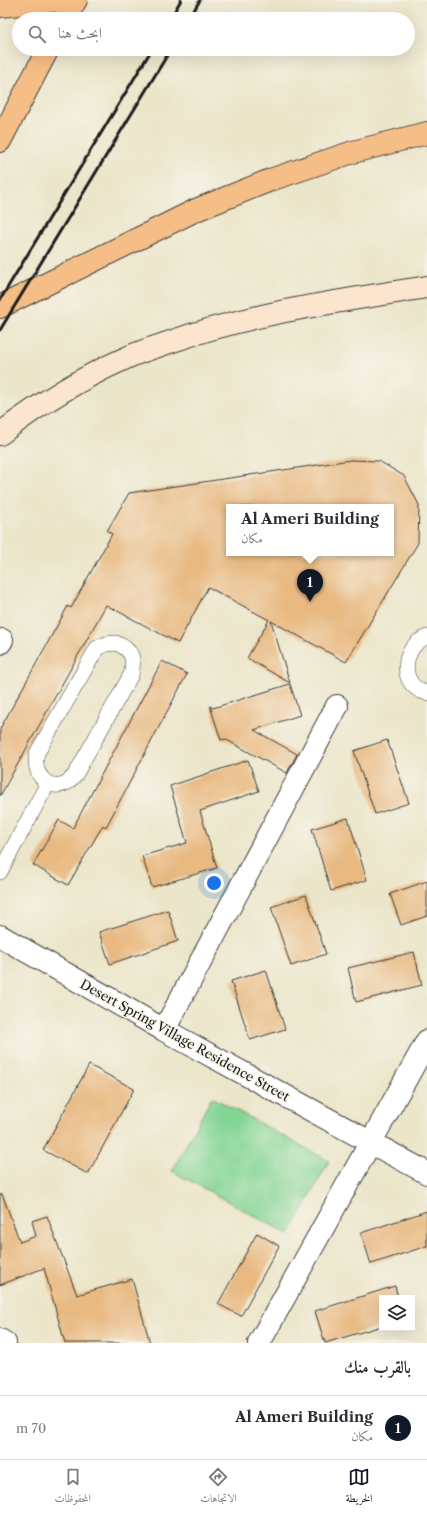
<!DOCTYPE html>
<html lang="ar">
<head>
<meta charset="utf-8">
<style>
  :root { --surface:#fff; --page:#f7f7f7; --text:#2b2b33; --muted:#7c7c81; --line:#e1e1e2; --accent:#111827 }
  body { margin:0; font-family:"Libre Caslon Text",Amiri,serif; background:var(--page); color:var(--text); direction:rtl }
  .controls { position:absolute; right:12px; bottom:12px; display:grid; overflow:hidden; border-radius:0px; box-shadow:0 4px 16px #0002 }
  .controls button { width:36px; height:36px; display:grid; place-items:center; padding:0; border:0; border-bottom:1px solid var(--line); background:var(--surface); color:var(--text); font:20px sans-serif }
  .you { position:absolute; left:214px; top:883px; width:14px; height:14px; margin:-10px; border:3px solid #fff; border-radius:50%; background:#1a73e8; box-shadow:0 0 0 6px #1a73e833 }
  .badge { display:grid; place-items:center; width:26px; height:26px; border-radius:50%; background:var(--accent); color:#fff; font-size:13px; font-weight:700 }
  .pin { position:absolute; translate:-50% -33px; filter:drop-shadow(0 1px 2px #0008) }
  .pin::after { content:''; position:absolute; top:21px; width:14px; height:12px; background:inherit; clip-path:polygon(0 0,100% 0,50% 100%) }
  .popup { position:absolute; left:226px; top:504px; width:168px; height:52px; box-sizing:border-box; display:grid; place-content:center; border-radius:0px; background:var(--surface); filter:drop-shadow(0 1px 3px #0005); font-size:13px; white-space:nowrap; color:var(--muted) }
  .popup b { font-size:15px; color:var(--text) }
  .popup::after { content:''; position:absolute; left:50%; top:100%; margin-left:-8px; border:8px solid transparent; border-top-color:var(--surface) }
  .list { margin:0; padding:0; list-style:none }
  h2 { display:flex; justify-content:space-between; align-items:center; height:52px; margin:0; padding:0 16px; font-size:17px }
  h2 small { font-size:13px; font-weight:400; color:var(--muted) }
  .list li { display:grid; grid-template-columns:26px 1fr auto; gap:12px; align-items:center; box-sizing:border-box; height:64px; padding:0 16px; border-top:1px solid var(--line) }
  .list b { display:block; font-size:15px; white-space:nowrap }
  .list p { margin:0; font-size:13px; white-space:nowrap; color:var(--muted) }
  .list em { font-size:13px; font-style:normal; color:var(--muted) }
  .icon { flex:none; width:22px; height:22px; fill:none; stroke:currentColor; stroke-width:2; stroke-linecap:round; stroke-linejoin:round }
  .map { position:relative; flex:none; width:427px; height:1343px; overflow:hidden; direction:ltr }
  .search { position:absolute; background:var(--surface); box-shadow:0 4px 16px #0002; left:12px; right:12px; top:12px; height:44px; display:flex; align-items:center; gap:10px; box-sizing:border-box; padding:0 14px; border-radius:22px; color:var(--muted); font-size:15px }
  .sheet { height:116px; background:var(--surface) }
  nav { display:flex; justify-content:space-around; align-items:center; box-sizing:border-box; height:56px; border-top:1px solid var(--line); background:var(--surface); font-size:11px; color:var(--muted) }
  nav a { display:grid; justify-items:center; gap:2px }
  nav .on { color:var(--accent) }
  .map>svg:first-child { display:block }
  .green { fill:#84d595; stroke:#507858 }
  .building { fill:#e8ba82; fill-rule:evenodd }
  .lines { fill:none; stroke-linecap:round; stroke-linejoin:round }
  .lane-casing { stroke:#3b3a36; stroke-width:16 }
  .street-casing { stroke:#3b3a36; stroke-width:24 }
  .secondary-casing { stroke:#3b3a36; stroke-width:24 }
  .highway-casing { stroke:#3b3a36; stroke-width:24 }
  .lane { stroke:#fff; stroke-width:15 }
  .street { stroke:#fff; stroke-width:22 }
  .secondary { stroke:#fbe5cf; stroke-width:22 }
  .highway { stroke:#f6be87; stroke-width:22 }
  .rail { stroke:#1c1c1c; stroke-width:3 }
  .labels { text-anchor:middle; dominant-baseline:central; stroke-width:3; stroke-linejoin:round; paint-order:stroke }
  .street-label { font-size:13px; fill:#1c1c1c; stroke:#f7f3e8 }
</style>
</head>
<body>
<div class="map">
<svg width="427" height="1343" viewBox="0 0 427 1343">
  <rect width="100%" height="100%" fill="#f7f3e8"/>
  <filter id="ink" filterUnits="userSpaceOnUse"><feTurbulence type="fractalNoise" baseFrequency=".025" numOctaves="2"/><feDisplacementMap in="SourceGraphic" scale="8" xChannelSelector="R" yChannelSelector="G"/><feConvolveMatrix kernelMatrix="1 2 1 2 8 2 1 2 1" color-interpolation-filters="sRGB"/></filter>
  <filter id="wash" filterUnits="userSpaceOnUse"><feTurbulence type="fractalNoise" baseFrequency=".012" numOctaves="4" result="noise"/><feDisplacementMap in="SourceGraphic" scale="16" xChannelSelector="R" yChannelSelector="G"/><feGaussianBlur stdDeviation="0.9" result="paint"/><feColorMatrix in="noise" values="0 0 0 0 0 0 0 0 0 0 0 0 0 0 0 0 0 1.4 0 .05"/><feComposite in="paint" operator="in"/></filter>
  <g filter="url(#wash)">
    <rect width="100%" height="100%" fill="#ebe5c9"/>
    <path class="green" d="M212 1097 329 1161 289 1235 172 1171Z"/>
    <g id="blocks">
      <path class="building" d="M351 460 379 461 404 476 419 505 418 543 346 662 271 621 290 683 247 658 269 620 208 587 178 643 106 605 0 796V729L68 606 71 608 112 534 107 531 129 493ZM229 507H391V553H229Z
        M162 661 187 674 106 827 103 825 68 885 33 865 59 820 73 828Z
        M290 684 300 715 254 730 297 754 287 773 225 739 221 740 210 706 213 708Z
        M387 740 409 803 375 814 354 751Z
        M248 760 259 791 200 811 217 868 152 887 142 856 187 843 170 786Z
        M348 818 367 880 331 891 312 829Z
        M427 881V916L401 925 390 894Z
        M306 895 326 954 291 966 271 907Z
        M168 910 178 941 110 964 99 932Z
        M414 952 422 985 356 1002 348 968Z
        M266 970 285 1029 250 1040 231 981Z
        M89 1065 134 1089 88 1174 43 1150Z
        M2 1194 20 1242 36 1236 32 1221 47 1216 77 1295 132 1279 150 1343H65L44 1268 0 1285V1195Z
        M427 1211V1246L371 1264 361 1233Z
        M257 1233 279 1246 241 1316 218 1304Z
        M395 1286 398 1298H382V1326L325 1343 315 1311Z"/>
    </g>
  </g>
  <g filter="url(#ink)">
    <use href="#blocks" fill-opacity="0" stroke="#3b3a36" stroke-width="1"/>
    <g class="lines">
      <g class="lane-casing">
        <path id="lane" d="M427 637C401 646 398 687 427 693
          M116 643C132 650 135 658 131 675L75 775C73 777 70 780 68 782 48 793 32 774 37 753L97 648 106 644Z
          M0 872 48 783"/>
      </g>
      <g class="street-casing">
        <path id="street" d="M0 643 2 640
          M0 936 164 1030 427 1173
          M164 1030 337 706
          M0 1340 5 1343
          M259 1343 427 1041"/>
      </g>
      <g class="secondary-casing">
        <path id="secondary" d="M0 434C38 405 81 378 124 359 138 352 153 348 167 343 251 313 339 301 427 287"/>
      </g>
      <g class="highway-casing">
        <path id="highway" d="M0 6 61 0
          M65 19 76 0
          M0 141 48 49
          M0 307 196 210 273 179 353 152 427 133"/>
      </g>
      <use href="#lane" class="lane"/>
      <use href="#street" class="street"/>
      <use href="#secondary" class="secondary"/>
      <use href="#highway" class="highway"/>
      <path class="rail" d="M170 19 181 0
        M189 19 200 0
        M0 300 152 49
        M0 330 171 49"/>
    </g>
  </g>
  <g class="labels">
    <g class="street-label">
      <text transform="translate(185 1040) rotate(29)">Desert Spring Village Residence Street</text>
    </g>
  </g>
</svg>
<div class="controls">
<button><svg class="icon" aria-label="layers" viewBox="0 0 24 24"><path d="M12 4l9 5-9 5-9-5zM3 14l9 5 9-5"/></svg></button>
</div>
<div class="you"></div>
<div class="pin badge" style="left:310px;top:602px">1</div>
<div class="popup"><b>Al Ameri Building</b>مكان</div>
<div class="search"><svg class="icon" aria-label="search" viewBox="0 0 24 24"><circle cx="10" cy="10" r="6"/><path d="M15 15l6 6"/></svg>ابحث هنا</div>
</div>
<section class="sheet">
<h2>بالقرب منك<small></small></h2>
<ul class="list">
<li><span class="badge">1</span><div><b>Al Ameri Building</b><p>مكان</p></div><em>70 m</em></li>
</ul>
</section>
<nav>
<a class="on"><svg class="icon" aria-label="map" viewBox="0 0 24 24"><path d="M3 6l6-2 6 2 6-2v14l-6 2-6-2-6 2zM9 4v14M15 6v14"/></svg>الخريطة</a>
<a><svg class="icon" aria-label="directions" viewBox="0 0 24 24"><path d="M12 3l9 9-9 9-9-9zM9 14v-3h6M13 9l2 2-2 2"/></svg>الاتجاهات</a>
<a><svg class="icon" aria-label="saved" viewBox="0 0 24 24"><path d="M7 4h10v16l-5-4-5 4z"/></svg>المحفوظات</a>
</nav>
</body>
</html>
